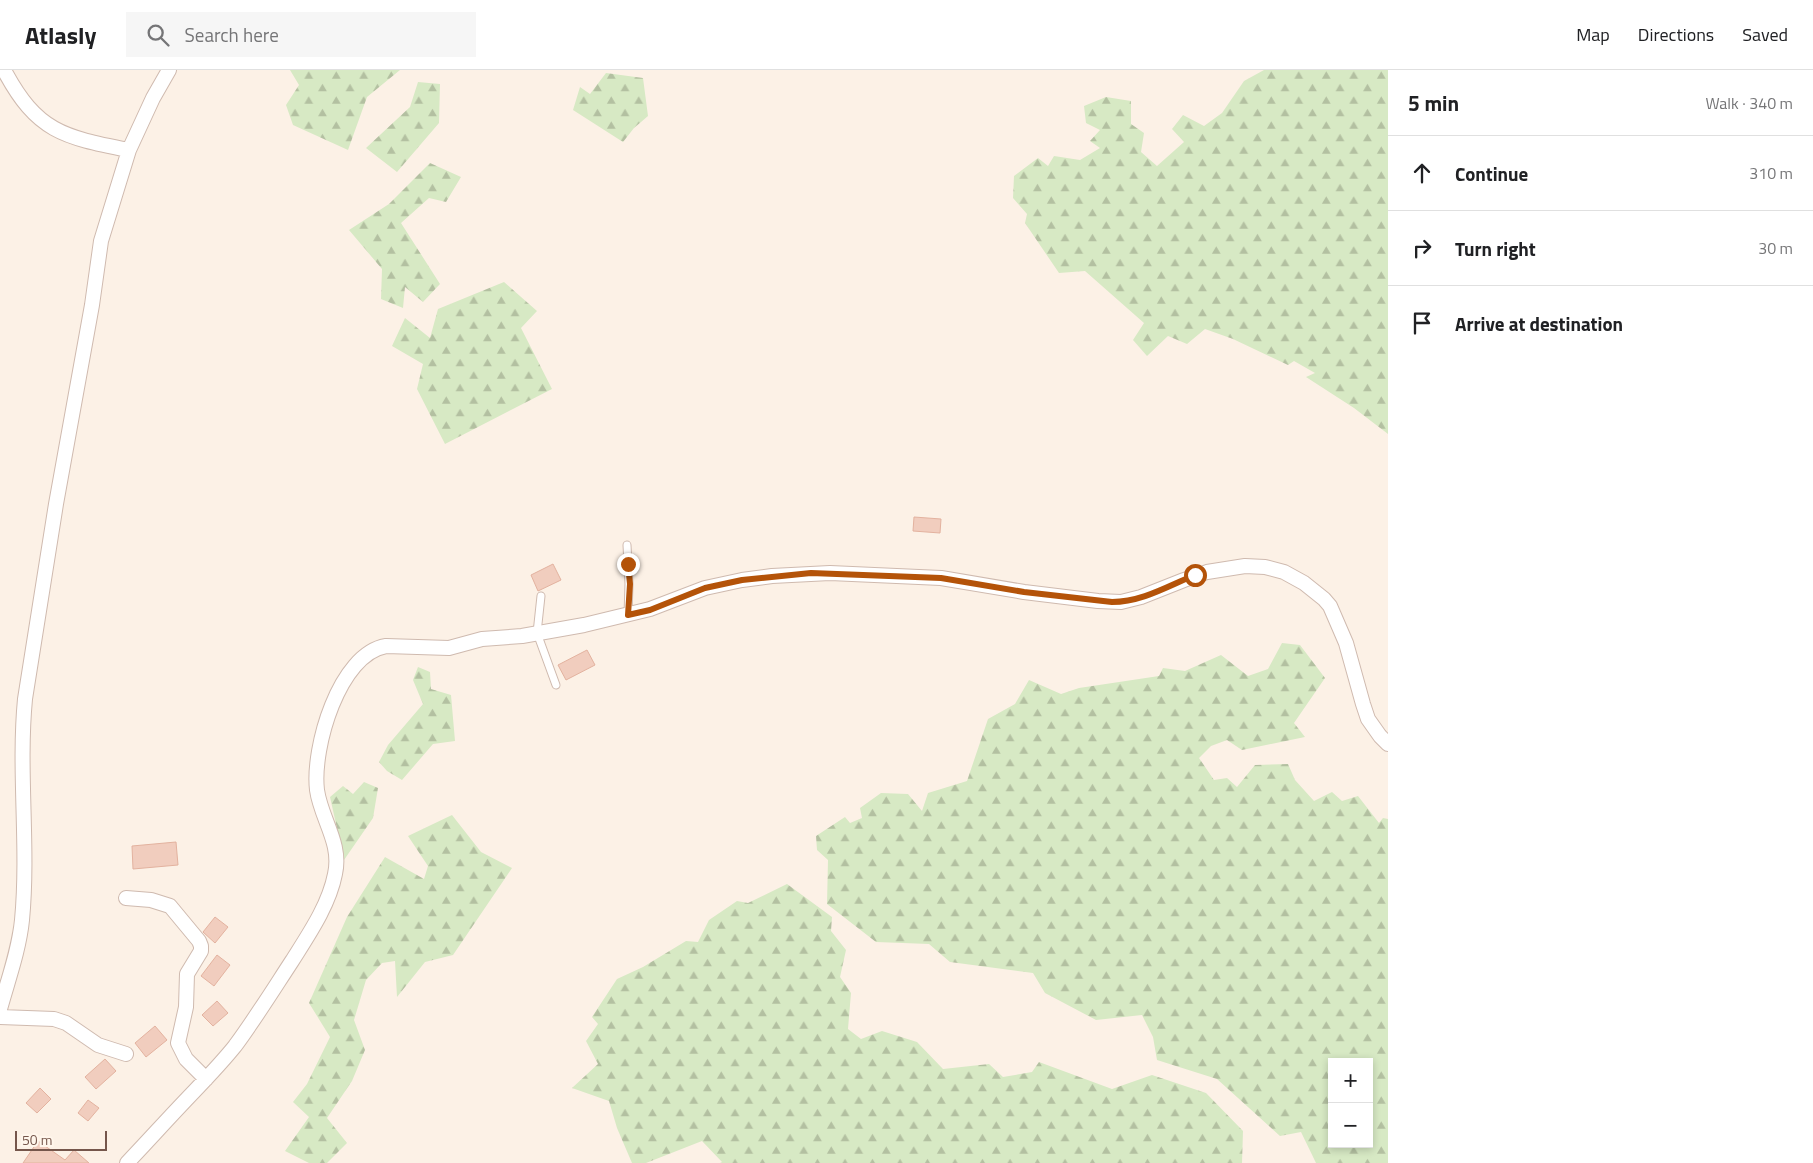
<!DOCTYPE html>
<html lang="en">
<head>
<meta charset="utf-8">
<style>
  :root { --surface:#fff; --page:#f6f6f6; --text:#202124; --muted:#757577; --line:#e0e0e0 }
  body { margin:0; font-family:"Titillium Web",sans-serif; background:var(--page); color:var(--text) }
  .controls { position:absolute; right:15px; bottom:15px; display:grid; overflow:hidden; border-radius:0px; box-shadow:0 2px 8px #0003 }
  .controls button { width:45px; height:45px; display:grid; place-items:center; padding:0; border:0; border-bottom:1px solid var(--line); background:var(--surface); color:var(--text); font:25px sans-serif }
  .scale { position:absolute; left:15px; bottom:12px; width:92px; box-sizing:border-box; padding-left:5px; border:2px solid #75564b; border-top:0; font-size:14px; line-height:18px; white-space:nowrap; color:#75564b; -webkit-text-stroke:4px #fff6ec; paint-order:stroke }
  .stop { position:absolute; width:15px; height:15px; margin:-11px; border:4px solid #b45309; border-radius:50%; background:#fff }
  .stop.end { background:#b45309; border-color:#fff; box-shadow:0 1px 5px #0008 }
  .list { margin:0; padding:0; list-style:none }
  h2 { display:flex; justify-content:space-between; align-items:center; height:65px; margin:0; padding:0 20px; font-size:21px }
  h2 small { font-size:16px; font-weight:400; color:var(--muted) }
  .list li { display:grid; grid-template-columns:32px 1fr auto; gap:15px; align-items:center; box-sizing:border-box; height:75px; padding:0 20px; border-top:1px solid var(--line) }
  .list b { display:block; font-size:19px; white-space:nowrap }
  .list em { font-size:16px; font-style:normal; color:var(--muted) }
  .icon { flex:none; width:28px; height:28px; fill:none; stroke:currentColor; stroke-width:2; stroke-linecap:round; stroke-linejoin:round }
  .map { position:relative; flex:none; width:1388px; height:1093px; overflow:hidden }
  header { display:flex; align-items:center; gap:30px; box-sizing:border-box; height:70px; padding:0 25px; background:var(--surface); border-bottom:1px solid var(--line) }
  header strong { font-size:24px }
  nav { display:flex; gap:28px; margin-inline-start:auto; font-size:18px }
  .search { width:350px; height:45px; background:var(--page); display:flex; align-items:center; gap:12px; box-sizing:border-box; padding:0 18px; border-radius:0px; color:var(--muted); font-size:19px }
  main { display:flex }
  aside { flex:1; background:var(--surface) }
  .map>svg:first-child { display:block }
  .forest { fill:url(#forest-firs); fill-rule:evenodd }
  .building { fill:#f1cdbe; stroke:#e3b29f }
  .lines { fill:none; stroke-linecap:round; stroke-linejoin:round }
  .lane-casing { stroke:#cfbaaf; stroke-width:9 }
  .street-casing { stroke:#cfbaaf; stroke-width:16 }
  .lane { stroke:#fff; stroke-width:7 }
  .street { stroke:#fff; stroke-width:14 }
  .route { stroke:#b45309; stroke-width:6 }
</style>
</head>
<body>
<header>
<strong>Atlasly</strong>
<div class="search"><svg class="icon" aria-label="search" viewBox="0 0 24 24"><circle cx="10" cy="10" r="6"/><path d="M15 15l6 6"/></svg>Search here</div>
<nav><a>Map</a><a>Directions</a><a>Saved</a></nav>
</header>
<main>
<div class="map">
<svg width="1388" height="1093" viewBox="0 0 1388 1093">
  <defs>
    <pattern id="forest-firs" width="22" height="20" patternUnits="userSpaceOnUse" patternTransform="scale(1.25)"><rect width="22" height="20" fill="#d7e9c4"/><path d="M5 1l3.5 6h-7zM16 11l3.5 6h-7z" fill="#b3c0a1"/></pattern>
  </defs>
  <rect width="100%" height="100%" fill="#fcf1e6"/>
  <path class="forest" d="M290 0H400L367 27 348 80 293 55 286 35 299 15Z
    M1264 0H1388V364L1354 338 1306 307 1315 303 1294 291 1288 295 1233 269 1205 259 1187 274 1168 266 1147 286 1133 270 1144 253 1085 201 1059 203 1025 153 1027 144 1013 128 1014 106 1038 88 1048 96 1054 86 1080 90 1100 78 1090 71 1100 60 1086 53 1084 36 1106 27 1131 31V54L1144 63 1141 82 1157 96 1184 72 1172 59 1183 45 1204 56 1222 43 1244 11Z
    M606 3 643 8 648 46 634 58 623 72 573 40 580 17 590 24Z
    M418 12 440 14 439 53 397 102 366 78 410 37Z
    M430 93 461 107 446 132 429 128 401 153 440 214 423 232 405 217 403 238 381 229 382 199 349 160 389 134Z
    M504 212 537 241 521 258 552 319 445 374 417 319 423 294 392 276 405 248 430 268 438 239Z
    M1282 573 1300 575 1325 608 1294 653 1305 667 1242 680 1227 670 1211 676 1199 688 1214 710 1227 708 1237 717 1255 695 1288 694 1295 710 1314 731 1332 722 1342 731 1358 726 1379 753 1383 748 1388 749V1093H1316L1301 1062 1280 1066 1217 1009 1157 990 1153 967 1142 945 1096 950 1045 923 1033 903 950 892 929 874 876 872 827 834 828 790 817 780 816 766 845 747 850 753 862 748 860 738 881 723 908 724 922 741 928 723 967 711 988 649 1015 634 1029 610 1061 624 1079 618 1159 606 1163 598 1185 601 1221 585 1248 606 1268 599ZM1332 992H1369V1074H1332Z
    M418 597 430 602 431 619 451 625 455 671 433 674 402 710 387 701 379 692 388 675 423 634 413 610Z
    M364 712 378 718 373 748 344 790 330 727 343 716 353 724Z
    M452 745 481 782 512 798 453 885 425 892 397 927 395 891 382 893 366 910 354 950 365 980 352 1011 327 1048 347 1073 327 1093H309L285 1081 309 1047 293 1032 307 1014 330 967 309 933 347 847 385 787 424 809 428 796 408 766Z
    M787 814 832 847 831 861 846 880 840 907 851 923 848 959 861 969 882 961 917 972 943 999 989 994 1003 1007 1032 1002 1039 992 1112 1019 1152 1005 1206 1023 1243 1061 1242 1093H720L722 1092 702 1071 646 1093H632L617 1058 609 1031 572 1018 598 994 586 971 598 954 592 947 617 909 643 897 686 871 698 872 709 850 737 831 748 833Z"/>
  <path class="building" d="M914 447 941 449 940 463 913 461Z
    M553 494 561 510 538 521 531 505Z
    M587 580 595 595 566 610 558 595Z
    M176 772 178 795 133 799 132 776Z
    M215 847 228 857 215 873 203 862Z
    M217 885 230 895 214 916 201 906Z
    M217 931 228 943 213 956 202 945Z
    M155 956 167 970 146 987 135 973Z
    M105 989 116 1001 96 1019 85 1007Z
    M40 1018 51 1029 37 1043 26 1033Z
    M88 1030 99 1038 88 1051 78 1043Z
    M38 1071 65 1090 74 1080 89 1093H23Z"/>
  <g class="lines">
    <g class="lane-casing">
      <path id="lane" d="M627 475 629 514 628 545
        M541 526 537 563 556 615"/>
    </g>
    <g class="street-casing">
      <path id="street" d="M4 0C37 62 63 67 129 80
        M126 828 151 830 170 836 199 871 201 876V881L187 904 186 937 178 973 186 989 206 1009
        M0 939C8 910 19 880 22 850 29 776 18 702 25 629L56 434 92 235 101 171 129 80 153 28 169 0
        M0 947 54 949 66 953 98 975 126 984
        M127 1093C146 1073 165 1052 184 1032 201 1014 219 996 235 976 255 949 273 920 292 891 309 864 329 835 335 804 342 773 321 749 317 720 312 678 339 584 386 576L449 578 482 569 522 566 584 555 650 539 705 518 742 510 772 506 830 503 941 508 1024 522 1098 531 1121 532 1141 527 1184 510 1207 502 1245 496 1265 497 1284 502 1304 513 1324 529 1330 536 1346 573 1363 634 1368 649 1380 666 1388 674"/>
    </g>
    <use href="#lane" class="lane"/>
    <use href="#street" class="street"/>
  </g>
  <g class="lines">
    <path class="route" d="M628 494 630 514 628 545 650 540 705 518 742 510 811 503 941 508 1024 522 1112 532C1142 532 1168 516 1195 505"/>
  </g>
</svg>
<div class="controls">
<button>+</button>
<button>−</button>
</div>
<div class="scale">50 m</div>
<div class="stop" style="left:1195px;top:505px"></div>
<div class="stop end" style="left:628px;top:494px"></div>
</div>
<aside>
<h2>5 min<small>Walk · 340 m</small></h2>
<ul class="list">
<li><svg class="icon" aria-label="ahead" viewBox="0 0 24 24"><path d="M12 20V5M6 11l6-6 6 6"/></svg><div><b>Continue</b></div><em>310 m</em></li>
<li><svg class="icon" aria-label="right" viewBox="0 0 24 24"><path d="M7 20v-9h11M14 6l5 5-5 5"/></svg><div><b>Turn right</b></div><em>30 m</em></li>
<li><svg class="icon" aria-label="arrive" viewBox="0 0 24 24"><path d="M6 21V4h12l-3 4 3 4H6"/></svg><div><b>Arrive at destination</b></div></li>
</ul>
</aside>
</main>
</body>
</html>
